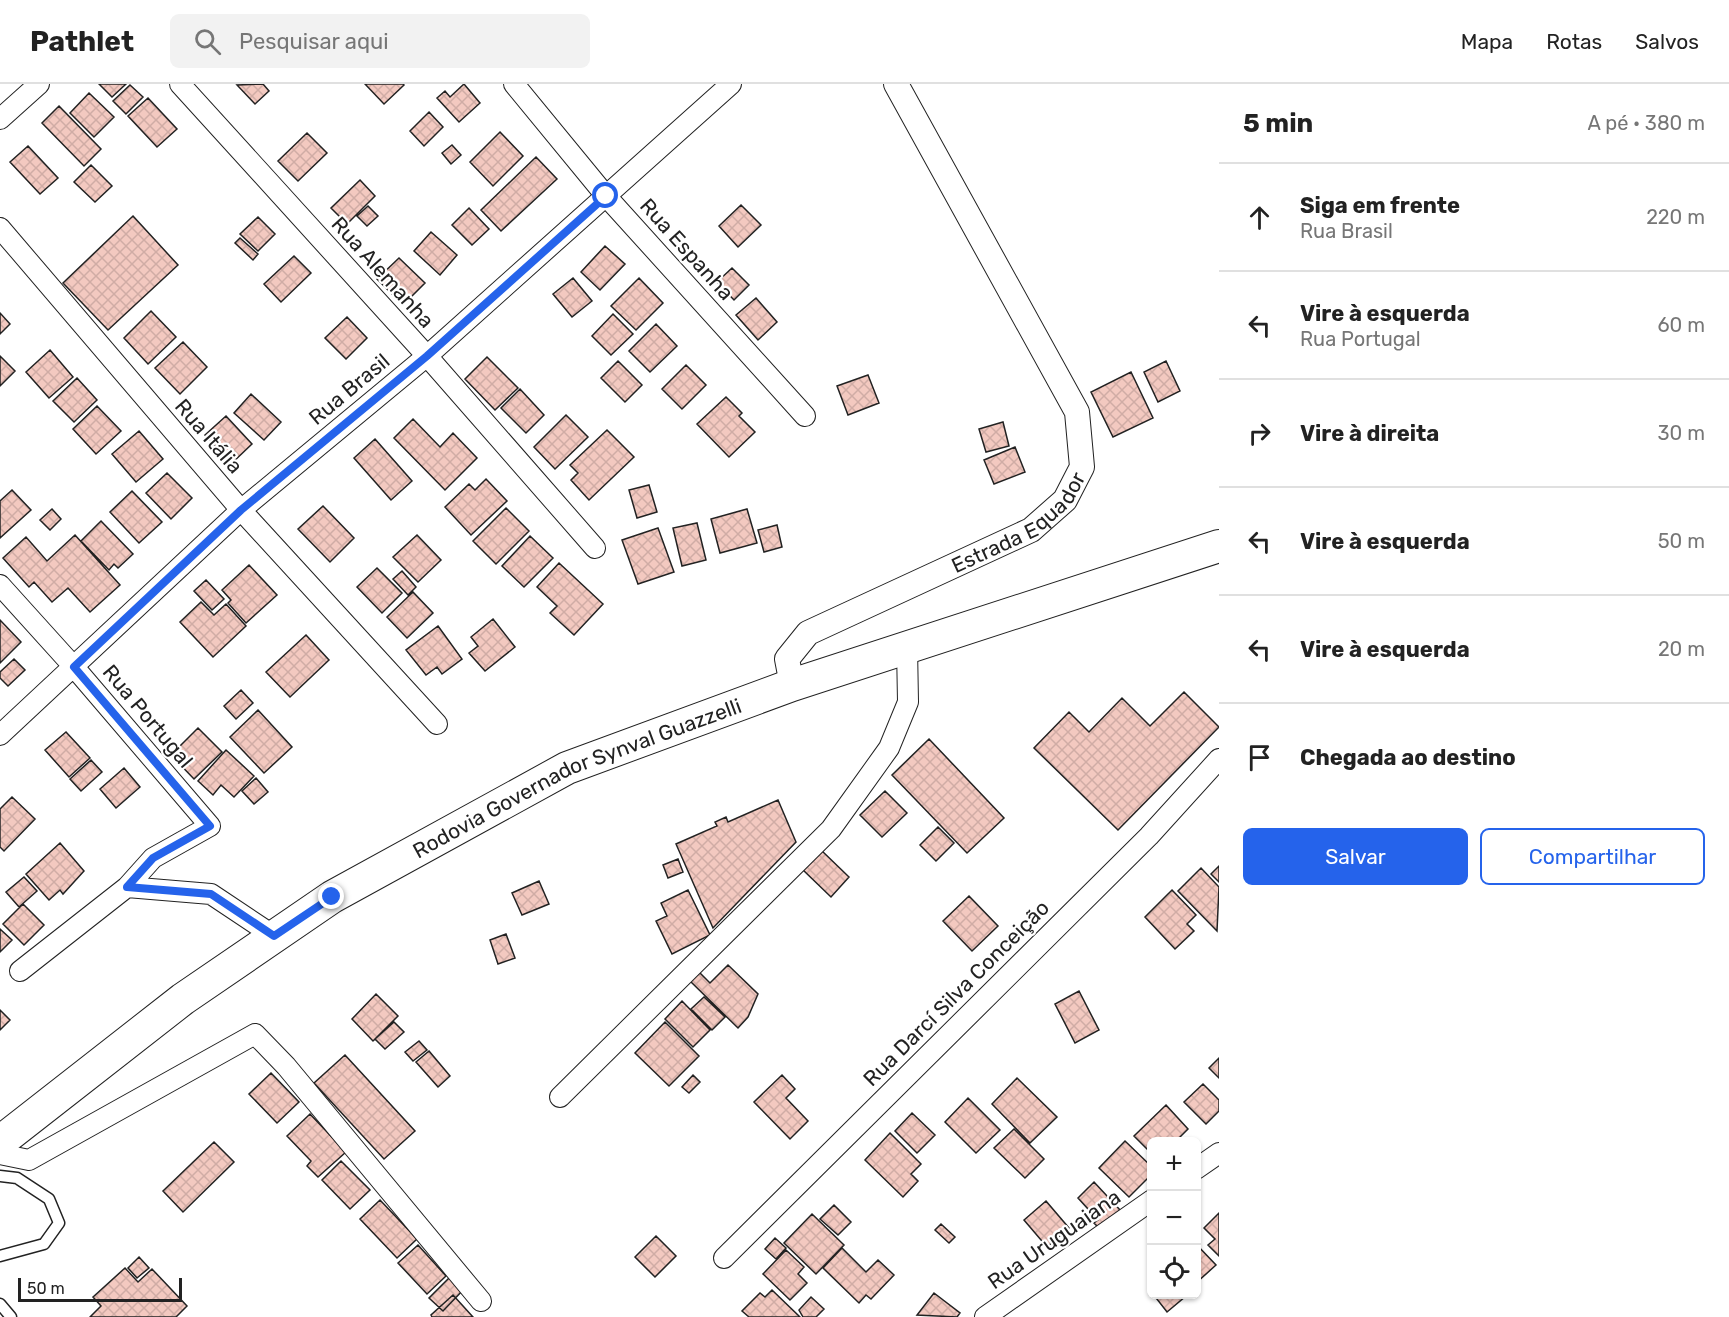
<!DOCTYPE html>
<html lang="pt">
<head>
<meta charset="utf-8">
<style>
  :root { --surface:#fff; --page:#f2f2f2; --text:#222; --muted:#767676; --line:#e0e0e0; --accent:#2563eb }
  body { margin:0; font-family:Rubik,sans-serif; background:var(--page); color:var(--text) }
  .controls { position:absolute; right:18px; bottom:18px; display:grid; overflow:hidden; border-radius:9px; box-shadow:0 2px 4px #0004 }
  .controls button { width:54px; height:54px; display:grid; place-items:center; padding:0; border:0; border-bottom:2px solid var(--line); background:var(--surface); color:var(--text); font:30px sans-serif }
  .scale { position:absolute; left:18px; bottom:15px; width:164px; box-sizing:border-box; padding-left:6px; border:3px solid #222; border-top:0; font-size:16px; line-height:21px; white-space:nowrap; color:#222; -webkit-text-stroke:4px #fff; paint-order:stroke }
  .stop { position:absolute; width:18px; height:18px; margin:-14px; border:4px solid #2563eb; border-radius:50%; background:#fff }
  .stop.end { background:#2563eb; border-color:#fff; box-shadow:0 2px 6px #0008 }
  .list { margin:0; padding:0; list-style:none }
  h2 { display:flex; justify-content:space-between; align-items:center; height:78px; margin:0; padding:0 24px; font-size:26px }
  h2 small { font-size:20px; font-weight:400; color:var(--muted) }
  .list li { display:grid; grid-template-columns:39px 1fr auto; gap:18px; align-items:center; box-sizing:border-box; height:108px; padding:0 24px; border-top:2px solid var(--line) }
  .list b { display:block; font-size:22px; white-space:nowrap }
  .list p { margin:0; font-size:20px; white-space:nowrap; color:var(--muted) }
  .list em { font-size:20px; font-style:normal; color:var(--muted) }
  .actions { display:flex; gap:12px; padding:18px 24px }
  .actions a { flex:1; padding:14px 0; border:2px solid var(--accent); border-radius:9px; text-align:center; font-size:21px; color:var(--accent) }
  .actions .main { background:var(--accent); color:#fff }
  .icon { flex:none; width:33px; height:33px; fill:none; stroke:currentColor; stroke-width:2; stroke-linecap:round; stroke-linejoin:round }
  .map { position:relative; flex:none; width:1219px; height:1233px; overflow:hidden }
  header { display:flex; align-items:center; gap:36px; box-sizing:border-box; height:84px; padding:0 30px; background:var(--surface); border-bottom:2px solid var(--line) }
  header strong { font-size:28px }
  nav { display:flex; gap:33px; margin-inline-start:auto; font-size:21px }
  .search { width:420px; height:54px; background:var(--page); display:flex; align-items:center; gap:15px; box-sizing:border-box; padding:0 21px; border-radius:9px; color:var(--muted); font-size:22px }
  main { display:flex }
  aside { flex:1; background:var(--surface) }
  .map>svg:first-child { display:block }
  .building { fill:url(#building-cross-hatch); stroke:#222; stroke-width:1.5 }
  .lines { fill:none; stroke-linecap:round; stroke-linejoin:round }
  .service-casing { stroke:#222; stroke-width:13 }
  .minor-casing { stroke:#222; stroke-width:22 }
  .tertiary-casing { stroke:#222; stroke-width:26 }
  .primary-casing { stroke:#222; stroke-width:34 }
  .service { stroke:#fff; stroke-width:10 }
  .minor { stroke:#fff; stroke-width:20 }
  .tertiary { stroke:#fff; stroke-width:24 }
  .primary { stroke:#fff; stroke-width:32 }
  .route { stroke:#2563eb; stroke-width:8 }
  .labels { text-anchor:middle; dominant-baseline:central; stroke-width:4.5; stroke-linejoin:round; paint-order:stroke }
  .street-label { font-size:21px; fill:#222; stroke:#fff }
</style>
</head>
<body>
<header>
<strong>Pathlet</strong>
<div class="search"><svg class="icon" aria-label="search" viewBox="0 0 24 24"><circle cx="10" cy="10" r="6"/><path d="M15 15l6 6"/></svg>Pesquisar aqui</div>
<nav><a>Mapa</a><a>Rotas</a><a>Salvos</a></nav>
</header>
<main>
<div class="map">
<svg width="1219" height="1233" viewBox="0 0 1219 1233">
  <defs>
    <pattern id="building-cross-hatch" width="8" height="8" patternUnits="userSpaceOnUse" patternTransform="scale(1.5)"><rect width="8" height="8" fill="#f3c9c0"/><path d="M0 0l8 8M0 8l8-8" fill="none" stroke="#d0aca5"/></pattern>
  </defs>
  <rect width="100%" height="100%" fill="#fff"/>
  <path class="building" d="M99 0H126L112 13Z
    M263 0 269 7 255 20 237 1Z
    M365 0H403L404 1 384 20Z
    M464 0 480 19 459 38 437 14 445 7 450 13Z
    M130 1 143 13 126 30 113 17Z
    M89 9 114 33 94 53 70 29Z
    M148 14 177 45 157 63 128 32Z
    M59 22 101 65 84 82 42 39Z
    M429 28 443 43 424 62 410 47Z
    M500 48 523 72 493 102 470 78Z
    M307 49 327 69 298 97 278 77Z
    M452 61 461 71 451 80 442 69Z
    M28 62 58 94 40 110 10 78Z
    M536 73 557 95 501 147 481 126Z
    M91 81 112 102 95 118 74 98Z
    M360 96 375 112 347 140 331 124Z
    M741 121 761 141 738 163 719 142Z
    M368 122 378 132 367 142 357 132Z
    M469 124 489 145 472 161 452 141Z
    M133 132 178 181 108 246 63 199Z
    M258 133 275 150 258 167 240 150Z
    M431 148 457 171 440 191 414 167Z
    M240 154 258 170 253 176 235 159Z
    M605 162 625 180 600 206 581 188Z
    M294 172 311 189 281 218 264 200Z
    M399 174 425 199 403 221 377 195Z
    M732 184 749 201 734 216 717 198Z
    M573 194 592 217 572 233 553 210Z
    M639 194 663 219 636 246 611 222Z
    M756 214 777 238 758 256 736 231Z
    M151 227 176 253 148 280 124 254Z
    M0 229 10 240 0 250Z
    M613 230 633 250 611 271 592 252Z
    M347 233 367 254 346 275 325 254Z
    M656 240 677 262 650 288 629 267Z
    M183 258 207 283 180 310 155 284Z
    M50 266 73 293 49 314 26 288Z
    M0 272 15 287 0 302Z
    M487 273 518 304 495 326 465 295Z
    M618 277 642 301 625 318 601 294Z
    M1166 277 1180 307 1158 318 1144 288Z
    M686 281 706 301 682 325 662 305Z
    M1131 288 1153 334 1113 353 1091 308Z
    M868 291 879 319 848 331 837 302Z
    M77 294 97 316 74 338 53 317Z
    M520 305 544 331 526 349 501 324Z
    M251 310 281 338 264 356 234 329Z
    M726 313 742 329 739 332 755 348 729 373 697 340Z
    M97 322 121 347 96 370 73 345Z
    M566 331 588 353 555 385 534 363Z
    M226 332 252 360 231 380 205 351Z
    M413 335 440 363 453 349 477 374 445 406 394 354Z
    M1003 338 1009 362 986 368 979 345Z
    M607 346 634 373 589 416 571 396 578 389 570 381Z
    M139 347 163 375 136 398 112 370Z
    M375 355 412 397 391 416 354 374Z
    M1015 363 1025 388 994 400 984 376Z
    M167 389 192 414 171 435 146 409Z
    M486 395 507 417 471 451 445 423 469 400 475 406Z
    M649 401 657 428 637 434 629 406Z
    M12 406 31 426 0 454V417Z
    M132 407 162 438 139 459 110 428Z
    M323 422 354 454 330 478 298 445Z
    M506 424 529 447 496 480 473 457Z
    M52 425 61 435 50 446 40 436Z
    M747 425 757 459 720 469 711 435Z
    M101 437 133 470 118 484 114 480 109 486 81 457Z
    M697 439 706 476 682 482 673 444Z
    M777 441 782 463 764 468 758 446Z
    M658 444 674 488 638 500 622 456Z
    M75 451 120 501 90 528 68 504 52 518 34 498 29 503 3 474 26 453 47 477Z
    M417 451 441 476 418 498 393 473Z
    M530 452 553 474 524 503 502 482Z
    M559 479 603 520 574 551 550 529 557 522 537 503Z
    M249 481 277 511 246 539 228 519 231 516 222 506Z
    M377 484 402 509 382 529 357 503Z
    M402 487 416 503 408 511 393 495Z
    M206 496 224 515 212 526 194 507Z
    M413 508 433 529 407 554 387 533Z
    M201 518 214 531 226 520 246 542 213 573 180 538Z
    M493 535 515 563 485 587 469 569 478 562 471 553Z
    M0 536 21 558 0 579Z
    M438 542 462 575 442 590 437 583 426 591 406 566Z
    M306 551 329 576 290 613 266 588Z
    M14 575 25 586 8 602 0 594V588Z
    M241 606 253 619 236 635 224 622Z
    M1184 608 1219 643 1118 746 1034 664 1069 628 1089 648 1122 614 1150 642Z
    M258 626 292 663 264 689 230 653Z
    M198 644 222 668 194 695 171 671Z
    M66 648 90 674 69 693 45 666Z
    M929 655 1004 734 967 769 892 691Z
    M226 666 254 692 234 713 221 701 213 711 198 697Z
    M91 676 102 688 81 707 70 695Z
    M124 684 140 703 116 724 100 705Z
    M256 694 268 708 254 720 242 707Z
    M885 707 907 729 882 753 860 731Z
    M12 713 35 735 4 767 0 763V725Z
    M778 716 796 758 713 844 676 760 717 742 715 738 726 733 728 738Z
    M938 743 954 759 936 777 920 761Z
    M60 759 84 787 63 810 60 806 49 816 26 790Z
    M821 766 849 793 831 813 802 785Z
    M678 775 683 788 668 794 663 781Z
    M1219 782V798L1211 790Z
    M1201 784 1219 803 1217 847 1178 807Z
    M24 793 37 807 19 823 6 808Z
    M539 797 549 820 522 831 512 809Z
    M688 806 710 851 672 870 656 837 667 832 661 819Z
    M1172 806 1196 831 1187 840 1194 847 1175 865 1145 833Z
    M969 812 998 842 972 867 943 837Z
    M23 820 44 841 24 861 3 840Z
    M0 845 12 856 0 868Z
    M506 850 515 874 498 880 490 856Z
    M728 881 758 910 748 933 738 944 689 896 698 887 710 899Z
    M1079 907 1099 946 1075 959 1055 920Z
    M376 910 398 932 373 957 352 935Z
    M704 913 725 933 712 946 691 925Z
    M682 917 710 946 693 963 665 935Z
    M0 926 10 936 0 946Z
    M394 938 404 948 385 965 375 955Z
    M665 938 699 972 669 1002 635 969Z
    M419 957 427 966 413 977 405 968Z
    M429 967 450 992 438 1003 416 978Z
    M345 971 415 1047 384 1075 314 999Z
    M1219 974V994L1209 984Z
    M271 989 299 1018 277 1039 249 1010Z
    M693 991 700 998 689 1009 682 1003Z
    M782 991 795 1005 786 1014 808 1037 790 1055 754 1018Z
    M1017 994 1057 1033 1030 1059 992 1020Z
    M1203 1000 1219 1016V1027L1206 1040 1184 1018Z
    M968 1014 1000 1046 976 1069 945 1038Z
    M1166 1021 1188 1045 1180 1053 1184 1058H1152V1070L1134 1052Z
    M912 1029 935 1051 917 1069 895 1047Z
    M310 1030 346 1068 318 1093 307 1082 311 1077 287 1052Z
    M1014 1045 1044 1075 1025 1094 994 1064Z
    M890 1049 921 1080 911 1090 918 1097 903 1113 865 1076Z
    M1125 1057 1152 1083V1090L1129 1113 1099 1084Z
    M214 1058 234 1078 183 1128 163 1107Z
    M341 1077 370 1106 350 1125 322 1096Z
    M1094 1098 1120 1126 1099 1144 1094 1139 1098 1136 1078 1114Z
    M380 1116 417 1155 397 1174 360 1135Z
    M1046 1117 1069 1144 1047 1163 1024 1136Z
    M834 1121 851 1138 838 1151 820 1135Z
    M1219 1129V1172L1208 1161 1215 1155 1204 1144Z
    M812 1130 844 1161 816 1190 784 1159Z
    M941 1140 955 1153 949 1159 935 1146Z
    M656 1152 676 1172 655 1193 635 1173Z
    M775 1154 786 1164 776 1175 765 1165Z
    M1196 1160 1216 1181 1196 1199Z
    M418 1161 446 1192 427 1210 398 1179Z
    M842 1164 866 1188 878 1176 894 1191 871 1215 866 1211 859 1219 823 1184Z
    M786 1166 804 1183 798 1190 807 1199 790 1216 763 1190Z
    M139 1173 149 1184 137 1194 128 1184Z
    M125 1184 138 1198 152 1185 187 1222 176 1233H90L101 1222 93 1213Z
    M452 1191 465 1204 443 1227 429 1214Z
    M772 1206 800 1233H749L742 1227 760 1209 765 1213Z
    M934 1209 960 1229 957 1233 917 1231Z
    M1153 1210H1185L1186 1212 1167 1228Z
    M453 1211 473 1233H432L431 1231Z
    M811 1213 824 1225 816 1233H803L799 1226Z"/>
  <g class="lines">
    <g class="service-casing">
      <path id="service" d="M0 1092 17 1094 49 1115 59 1139 44 1160 0 1172
        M0 1220 11 1233"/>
    </g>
    <g class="minor-casing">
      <path id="minor" d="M180 0 427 272 595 464
        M514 0 606 112 805 332
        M0 35 39 0
        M0 144 241 426 437 640
        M0 501 74 583 210 742 153 774 127 803 20 887
        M0 651 241 426 427 272 731 0
        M127 803 211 810 274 852
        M560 1013 831 745 889 664 908 618 907 563
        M0 1070 29 1076 255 950 286 982 481 1217
        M1196 1085 1219 1069
        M724 1174 1149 752 1219 675
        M985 1233 1152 1116"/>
    </g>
    <g class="tertiary-casing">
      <g id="tertiary">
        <path id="s1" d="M792 601 787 575 808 549 1031 446 1065 416 1082 383 1077 328 896 0"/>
      </g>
    </g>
    <g class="primary-casing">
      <g id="primary">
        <path id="s2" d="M0 1058 183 915 332 813 567 684 792 601 1219 462"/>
      </g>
    </g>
    <use href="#service" class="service"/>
    <use href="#minor" class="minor"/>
    <use href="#tertiary" class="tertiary"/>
    <use href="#primary" class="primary"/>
  </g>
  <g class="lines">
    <path class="route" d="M332 813 274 852 211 810 127 803 153 774 210 742 74 583 241 426 427 272 606 112"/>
  </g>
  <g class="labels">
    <g class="street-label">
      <text transform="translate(687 165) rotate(48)">Rua Espanha</text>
      <text transform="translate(383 188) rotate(48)">Rua Alemanha</text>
      <text transform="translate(349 305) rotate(-40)">Rua Brasil</text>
      <text transform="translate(209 352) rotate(49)">Rua Itália</text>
      <text stroke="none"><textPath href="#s1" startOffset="300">Estrada Equador</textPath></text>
      <text transform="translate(148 632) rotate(50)">Rua Portugal</text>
      <text stroke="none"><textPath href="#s2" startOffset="686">Rodovia Governador Synval Guazzelli</textPath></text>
      <text transform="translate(956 909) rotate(-45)">Rua Darcí Silva Conceição</text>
      <text transform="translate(1054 1155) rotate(-35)">Rua Uruguaiana</text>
    </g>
  </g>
</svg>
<div class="controls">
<button>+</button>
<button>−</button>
<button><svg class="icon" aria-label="locate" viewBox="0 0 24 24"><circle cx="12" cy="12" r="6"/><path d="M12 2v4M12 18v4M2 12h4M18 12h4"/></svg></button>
</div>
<div class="scale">50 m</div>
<div class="stop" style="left:606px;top:112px"></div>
<div class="stop end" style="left:332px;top:813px"></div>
</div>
<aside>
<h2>5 min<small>A pé · 380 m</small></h2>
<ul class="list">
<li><svg class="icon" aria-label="ahead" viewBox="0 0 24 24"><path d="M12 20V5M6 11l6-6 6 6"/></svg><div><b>Siga em frente</b><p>Rua Brasil</p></div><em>220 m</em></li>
<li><svg class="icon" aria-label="left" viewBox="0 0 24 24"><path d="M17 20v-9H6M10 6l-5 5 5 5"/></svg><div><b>Vire à esquerda</b><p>Rua Portugal</p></div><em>60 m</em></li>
<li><svg class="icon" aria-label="right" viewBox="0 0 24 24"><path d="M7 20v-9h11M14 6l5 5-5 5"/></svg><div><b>Vire à direita</b></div><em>30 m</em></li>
<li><svg class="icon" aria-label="left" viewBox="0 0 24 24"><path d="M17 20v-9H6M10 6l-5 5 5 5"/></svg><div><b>Vire à esquerda</b></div><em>50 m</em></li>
<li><svg class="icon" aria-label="left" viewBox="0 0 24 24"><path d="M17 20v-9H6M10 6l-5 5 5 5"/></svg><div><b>Vire à esquerda</b></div><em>20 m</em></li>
<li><svg class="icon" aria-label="arrive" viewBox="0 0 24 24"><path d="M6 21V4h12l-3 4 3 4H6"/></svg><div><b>Chegada ao destino</b></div></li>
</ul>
<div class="actions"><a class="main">Salvar</a><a>Compartilhar</a></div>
</aside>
</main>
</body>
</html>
